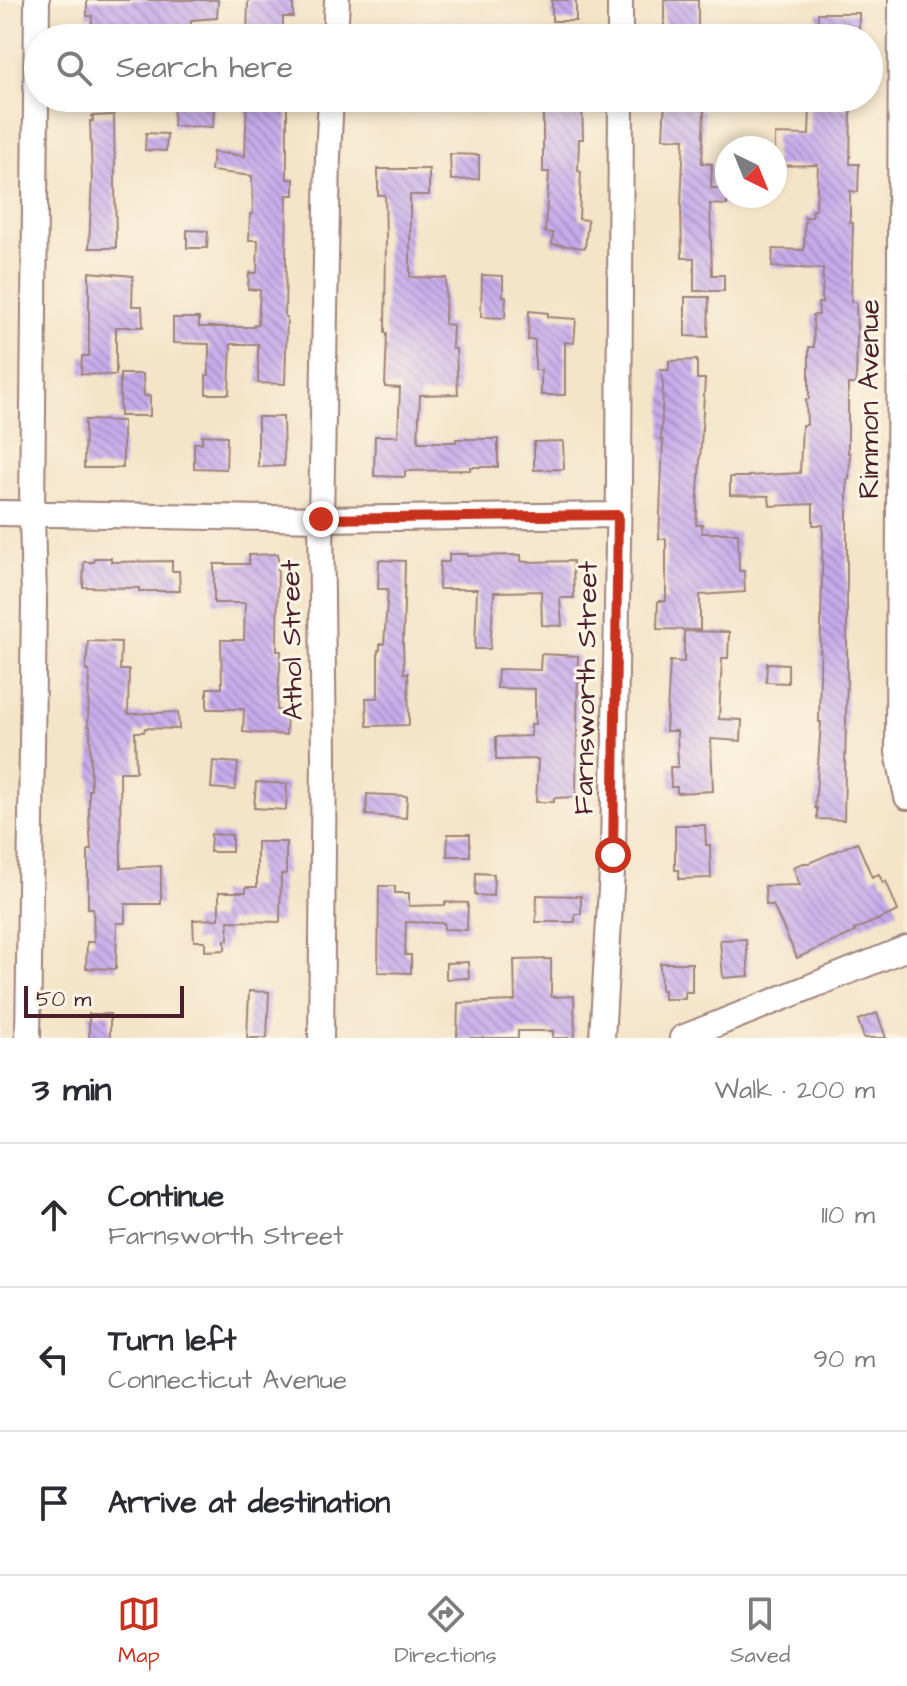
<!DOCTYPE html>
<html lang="en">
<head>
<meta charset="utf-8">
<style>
  :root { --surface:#fff; --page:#f7f7f7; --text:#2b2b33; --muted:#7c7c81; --line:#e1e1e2; --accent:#c8321e }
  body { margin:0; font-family:"Architects Daughter",sans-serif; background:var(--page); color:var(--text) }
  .compass { position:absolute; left:715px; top:136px; width:72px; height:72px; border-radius:50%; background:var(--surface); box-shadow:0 4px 12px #0003; rotate:137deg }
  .scale { position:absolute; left:24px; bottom:20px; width:160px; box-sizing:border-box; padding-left:8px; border:4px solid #4a1f2b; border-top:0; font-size:22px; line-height:28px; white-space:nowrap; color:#4a1f2b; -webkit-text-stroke:6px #fcf5e5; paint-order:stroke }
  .stop { position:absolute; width:24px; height:24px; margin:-18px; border:6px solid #c8321e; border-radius:50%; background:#fff }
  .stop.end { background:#c8321e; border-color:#fff; box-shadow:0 2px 8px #0008 }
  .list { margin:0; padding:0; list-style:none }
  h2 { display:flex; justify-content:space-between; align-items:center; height:104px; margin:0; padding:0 32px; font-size:34px }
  h2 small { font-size:26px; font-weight:400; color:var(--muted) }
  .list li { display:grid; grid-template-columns:52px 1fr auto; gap:24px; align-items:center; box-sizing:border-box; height:144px; padding:0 32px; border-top:2px solid var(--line) }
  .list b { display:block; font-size:30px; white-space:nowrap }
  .list p { margin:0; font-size:26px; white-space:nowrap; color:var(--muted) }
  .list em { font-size:26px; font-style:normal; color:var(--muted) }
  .icon { flex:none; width:44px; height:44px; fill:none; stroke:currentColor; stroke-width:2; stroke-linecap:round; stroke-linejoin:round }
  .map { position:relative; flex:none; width:907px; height:1038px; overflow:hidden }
  .search { position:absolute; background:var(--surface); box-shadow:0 4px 12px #0003; left:24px; right:24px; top:24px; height:88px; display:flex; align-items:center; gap:20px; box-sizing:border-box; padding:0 28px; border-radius:44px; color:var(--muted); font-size:30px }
  .sheet { height:536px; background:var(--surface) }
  nav { display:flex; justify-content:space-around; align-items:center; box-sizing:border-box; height:112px; border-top:2px solid var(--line); background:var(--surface); font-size:22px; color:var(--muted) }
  nav a { display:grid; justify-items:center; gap:4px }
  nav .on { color:var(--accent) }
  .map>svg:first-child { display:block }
  .building { fill:url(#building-back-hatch) }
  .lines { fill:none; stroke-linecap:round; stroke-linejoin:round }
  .minor-casing { stroke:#9f827a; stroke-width:28 }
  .minor { stroke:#fff; stroke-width:24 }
  .route { stroke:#c8321e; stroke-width:10 }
  .labels { text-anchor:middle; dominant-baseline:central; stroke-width:6; stroke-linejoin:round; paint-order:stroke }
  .street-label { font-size:28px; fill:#4a1f2b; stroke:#fcf5e5 }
</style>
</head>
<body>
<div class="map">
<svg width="907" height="1038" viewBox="0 0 907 1038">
  <defs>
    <pattern id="building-back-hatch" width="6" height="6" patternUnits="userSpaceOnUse" patternTransform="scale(2)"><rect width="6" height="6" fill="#c6abeb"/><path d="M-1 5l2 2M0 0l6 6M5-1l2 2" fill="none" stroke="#a38bbf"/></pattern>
  </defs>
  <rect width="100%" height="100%" fill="#fcf5e5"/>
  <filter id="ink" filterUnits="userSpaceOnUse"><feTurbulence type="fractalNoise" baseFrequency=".0125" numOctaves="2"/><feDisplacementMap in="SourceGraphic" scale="16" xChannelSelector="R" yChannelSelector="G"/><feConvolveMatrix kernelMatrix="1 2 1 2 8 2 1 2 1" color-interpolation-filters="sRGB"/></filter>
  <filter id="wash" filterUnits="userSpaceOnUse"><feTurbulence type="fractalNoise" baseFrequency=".006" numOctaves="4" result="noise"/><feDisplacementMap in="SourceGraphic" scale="32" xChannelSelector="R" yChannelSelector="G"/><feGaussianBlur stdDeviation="1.8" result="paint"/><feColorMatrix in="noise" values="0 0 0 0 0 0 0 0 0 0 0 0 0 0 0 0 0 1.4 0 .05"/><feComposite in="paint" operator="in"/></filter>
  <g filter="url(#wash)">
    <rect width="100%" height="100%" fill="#f4e4c8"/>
    <g id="blocks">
      <path class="building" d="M87 0H218L217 18 191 20 190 38H91L92 16H87Z
        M248 0H293V17H283V38H247Z
        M552 0H576V21H552Z
        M664 0H698V38H664Z
        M818 13H859V38H818Z
        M247 98H287V179H294V195H287L285 317H287L285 384 258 383V344H231L229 394H206V375H209V344L173 343V318H199V327H254V324L258 325 260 290 248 289 249 273H257L258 240H249L250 214H253L252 176 211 171 213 152 245 156Z
        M554 98H582L583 139H579L578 171 581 172 579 219 588 220 585 248 552 244 553 233 545 232 549 172H543V109H554Z
        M665 98H699V109L704 110 702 163 712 164 711 188H727V205L710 204 712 275H724V291H694V258H682L681 205 684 139 663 138Z
        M174 104 214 105 213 127 173 126Z
        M810 107 851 108 850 164H859L858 192 850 191V223H853L851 302H856L857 332 856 384H848V453H850L849 479H847V671L844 820 817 819V808H815L821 722H819L823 525H813V504L770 506 769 496 730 495V477H748V476L800 473 802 425H807L806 399H809V347H814L813 315H819L818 303H822L823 269 772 267 773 249 804 250 805 217H812L813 210H816L818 165 775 166V134L809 135Z
        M114 115 116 248H89L92 178 90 121H93L92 116Z
        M146 133 167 134 166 151 145 150Z
        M450 154 479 155V179L451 180Z
        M378 169H429V195H410V277L446 278 445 324 453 325 452 348 456 349 458 394 420 395 418 442H456V439H498V467H470V470L405 471V477L374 476 375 436H398L400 388 385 387 387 333H385L386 238 385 195H378Z
        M187 230 208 231 207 248H187Z
        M89 272 133 276 132 306H142L143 327H116V375L81 374 82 356H89Z
        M482 275 503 276V296H506L505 318 481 317Z
        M685 297H709L708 337 685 336Z
        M529 311 548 313V317L576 319 574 343 565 342V395H541V370H535V340H528Z
        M697 360V379H705L696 525H702V533H738L739 571H744L745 592 700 595V630L657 629 658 601H666V539H659L663 440H661L663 386 661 370H669V361Z
        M120 374H143L144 396H150V416H120Z
        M258 417H283L284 466 258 467Z
        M85 420 123 421V468H84Z
        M202 435 227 436 226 469 194 468V443H202Z
        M563 441 564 469 534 470V442Z
        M278 554 277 651H281L277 710 287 711 286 735 243 732 244 709H207V688H222L221 640H244L245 603H214V564H249V555Z
        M449 554H468V556L521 555V561L526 562 573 561 574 598H560L562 626 542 625 541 591 494 592 490 649H475L477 589H439L440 562H449Z
        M94 558H111V562L172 561V571H179L180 591H139V588L83 587 84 562H94Z
        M379 560 405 561 403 644 404 673H408L409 725 367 726 366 698H378V650H380V644H384L388 589H378Z
        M684 631 729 632 728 658H722L719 719 742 720 741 741 711 739 713 791 677 793V787H671L670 767H678L677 731H666L670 661 684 662Z
        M88 641 121 642 120 670H129L128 714 178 712 179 729 145 728 144 732H135L136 772H120L121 868 161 866V904H125V923H117L116 969 86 968 87 942H94L93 908H88V850H91L89 816V790H91L90 726H88L89 671H86Z
        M541 654 578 656 576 797 554 798V802H536L538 759 496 760V737L531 736V724H535V689L497 688 498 669 540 670Z
        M767 663 788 664V683L766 682Z
        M213 761 238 763 235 790 211 788Z
        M256 782 287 784 286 810 254 808Z
        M367 794 407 796 406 818 366 815Z
        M675 825H705L706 845H710L711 878 679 879V870H675Z
        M211 834 232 835V852H210Z
        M448 834H470V856H447Z
        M257 842H286V874H281L280 922 228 921V940H225V950L205 951V941H194L193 920 219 919V892H246V887H257Z
        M857 842 872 877 879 874 883 883 886 881 898 911 854 930 855 932 797 958 773 905H766L765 886 800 885 793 867 803 863H810L811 862Z
        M476 873 494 874 493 896 475 895Z
        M379 886H395V893H409V906L445 905V902L468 903 467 930 444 929V923L406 922 405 955H411V973L378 972Z
        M537 895 581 896V914H575V922H536Z
        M746 939 749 976 723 978 720 940Z
        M551 959V997L574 996 575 1038H553V1031H518V1038H457L458 1003 515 1001 514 960Z
        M468 962 469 978 446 979V963Z
        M660 963H692V992H685V999H664V990H661Z
        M249 991 269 992 267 1038H247Z
        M877 1013 886 1038H864L858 1020Z
        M89 1014H110V1038H89Z"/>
    </g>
  </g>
  <g filter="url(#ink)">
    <use href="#blocks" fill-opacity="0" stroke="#9f827a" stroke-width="2"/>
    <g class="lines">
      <g class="minor-casing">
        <path id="minor" d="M620 0V38
          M901 0 898 752 907 797
          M335 38 337 0
          M0 513 321 519 618 515
          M28 1038 34 601 32 513 37 0
          M321 1038 324 756 321 519 328 156 331 98
          M602 1038 613 855 619 480 621 98
          M682 1038 907 948"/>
      </g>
      <use href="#minor" class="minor"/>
    </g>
  </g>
  <g class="lines" filter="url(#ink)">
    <path class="route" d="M321 519 618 515 613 855"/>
  </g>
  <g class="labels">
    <g class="street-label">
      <text transform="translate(869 399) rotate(-90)">Rimmon Avenue</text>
      <text transform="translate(292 640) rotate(-91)">Athol Street</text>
      <text transform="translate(586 688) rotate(-89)">Farnsworth Street</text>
    </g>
  </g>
</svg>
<svg class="compass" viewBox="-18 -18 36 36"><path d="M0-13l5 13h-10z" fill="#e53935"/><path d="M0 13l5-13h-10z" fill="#7c7c81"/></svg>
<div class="scale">50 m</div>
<div class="stop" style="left:613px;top:855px"></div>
<div class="stop end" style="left:321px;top:519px"></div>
<div class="search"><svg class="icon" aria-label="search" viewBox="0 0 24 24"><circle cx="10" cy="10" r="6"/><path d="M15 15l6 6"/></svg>Search here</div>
</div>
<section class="sheet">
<h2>3 min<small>Walk · 200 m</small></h2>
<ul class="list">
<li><svg class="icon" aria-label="ahead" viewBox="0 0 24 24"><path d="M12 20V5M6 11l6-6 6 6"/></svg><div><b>Continue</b><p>Farnsworth Street</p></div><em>110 m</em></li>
<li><svg class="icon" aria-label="left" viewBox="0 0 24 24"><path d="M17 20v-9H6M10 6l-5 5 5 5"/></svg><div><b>Turn left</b><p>Connecticut Avenue</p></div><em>90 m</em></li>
<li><svg class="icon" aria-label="arrive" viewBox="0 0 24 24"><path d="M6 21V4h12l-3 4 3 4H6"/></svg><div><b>Arrive at destination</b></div></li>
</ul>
</section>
<nav>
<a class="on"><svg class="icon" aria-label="map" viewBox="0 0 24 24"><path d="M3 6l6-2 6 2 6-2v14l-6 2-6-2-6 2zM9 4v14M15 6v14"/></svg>Map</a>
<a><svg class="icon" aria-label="directions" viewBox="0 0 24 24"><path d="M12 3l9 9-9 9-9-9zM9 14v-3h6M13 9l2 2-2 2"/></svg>Directions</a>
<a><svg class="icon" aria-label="saved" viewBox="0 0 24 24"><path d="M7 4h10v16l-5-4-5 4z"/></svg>Saved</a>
</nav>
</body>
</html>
